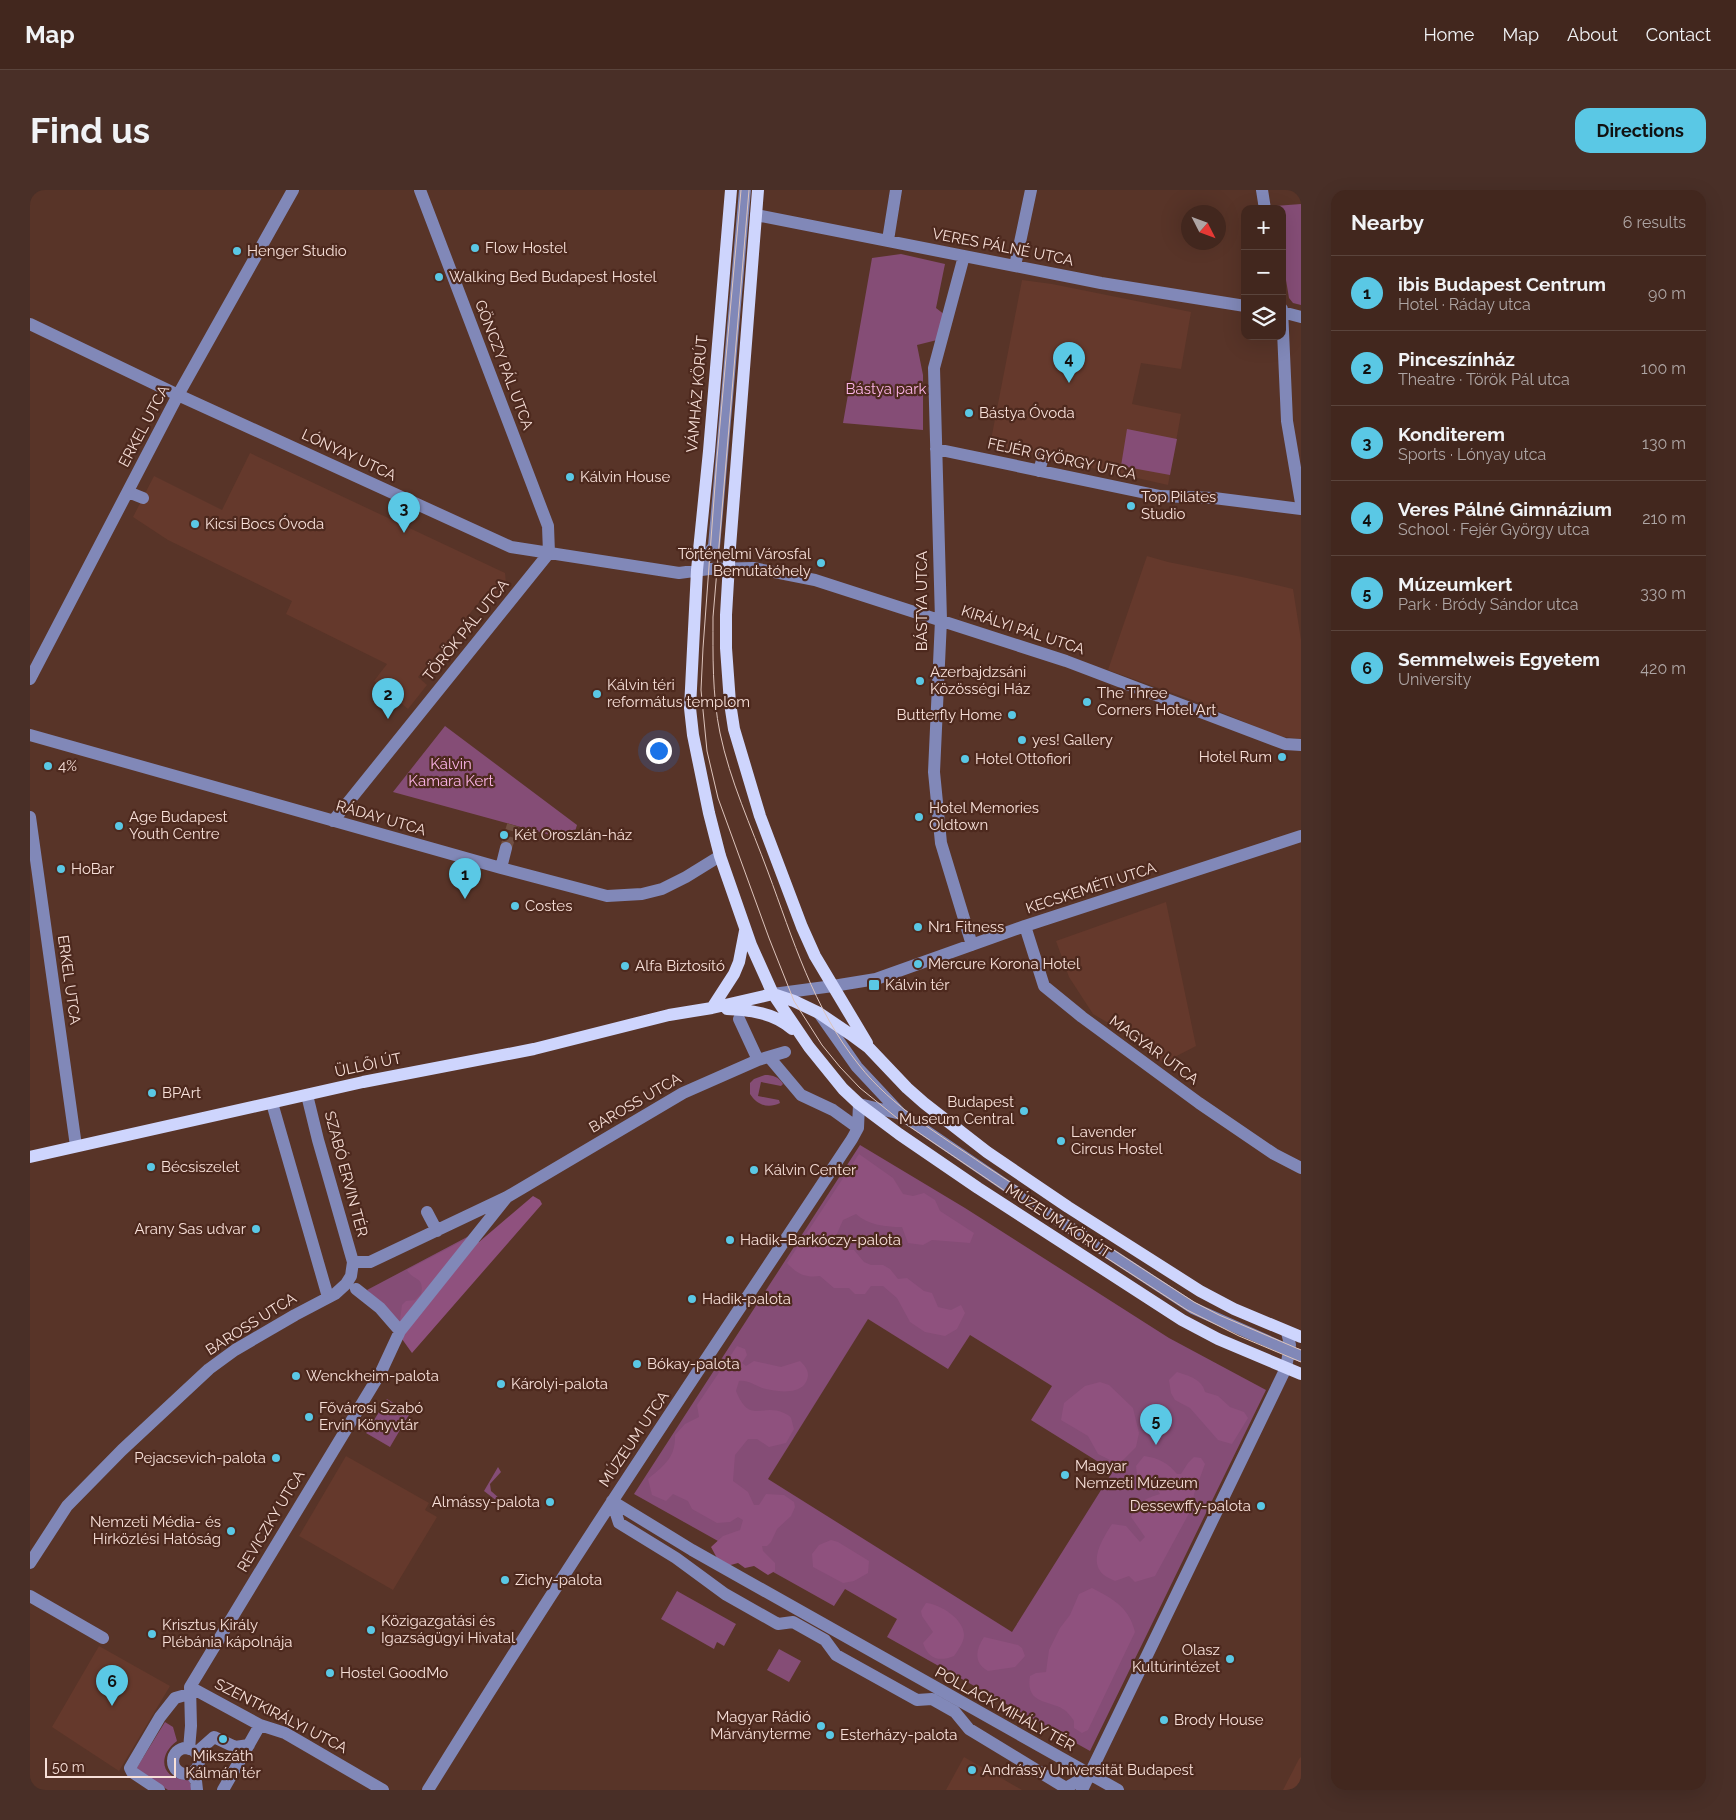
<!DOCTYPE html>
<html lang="en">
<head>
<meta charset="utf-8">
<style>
  :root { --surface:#42271e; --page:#492f27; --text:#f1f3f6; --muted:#aea5a4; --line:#5a443c; --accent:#5ac8e5 }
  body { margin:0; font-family:Raleway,sans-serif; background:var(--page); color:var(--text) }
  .controls { position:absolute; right:15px; top:15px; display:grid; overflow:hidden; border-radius:10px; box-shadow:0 5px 20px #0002 }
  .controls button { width:45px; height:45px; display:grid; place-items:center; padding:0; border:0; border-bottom:1px solid var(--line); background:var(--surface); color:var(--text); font:25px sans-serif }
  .compass { position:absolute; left:1151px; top:15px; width:45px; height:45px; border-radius:50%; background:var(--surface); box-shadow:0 5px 20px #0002; rotate:132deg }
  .scale { position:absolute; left:15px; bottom:12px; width:131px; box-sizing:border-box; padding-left:5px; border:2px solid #f7dfd8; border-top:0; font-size:14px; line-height:18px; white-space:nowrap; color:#f7dfd8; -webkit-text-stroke:4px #4d291e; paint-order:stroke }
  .you { position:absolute; left:628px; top:560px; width:18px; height:18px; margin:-12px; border:4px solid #fff; border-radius:50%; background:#1a73e8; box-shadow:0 0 0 8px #1a73e833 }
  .badge { display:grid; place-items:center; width:32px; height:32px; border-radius:50%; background:var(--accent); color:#111; font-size:16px; font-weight:700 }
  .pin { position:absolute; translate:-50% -41px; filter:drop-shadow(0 1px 2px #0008) }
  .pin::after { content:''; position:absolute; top:26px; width:18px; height:15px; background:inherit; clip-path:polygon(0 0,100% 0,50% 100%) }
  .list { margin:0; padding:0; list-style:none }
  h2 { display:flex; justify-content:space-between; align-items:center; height:65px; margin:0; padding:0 20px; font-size:21px }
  h2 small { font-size:16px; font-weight:400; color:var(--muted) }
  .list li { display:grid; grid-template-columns:32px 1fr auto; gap:15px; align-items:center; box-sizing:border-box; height:75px; padding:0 20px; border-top:1px solid var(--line) }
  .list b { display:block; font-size:19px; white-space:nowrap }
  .list p { margin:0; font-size:16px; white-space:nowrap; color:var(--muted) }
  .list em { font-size:16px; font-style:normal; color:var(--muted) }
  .icon { flex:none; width:28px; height:28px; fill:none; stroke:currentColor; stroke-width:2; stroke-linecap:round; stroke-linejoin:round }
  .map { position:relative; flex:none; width:1271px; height:1600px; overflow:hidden; border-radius:15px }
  header { display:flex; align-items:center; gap:30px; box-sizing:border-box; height:70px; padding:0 25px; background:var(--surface); border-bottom:1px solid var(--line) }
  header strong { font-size:24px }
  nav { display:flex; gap:28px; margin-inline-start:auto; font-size:18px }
  .intro { display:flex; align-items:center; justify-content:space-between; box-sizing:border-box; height:120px; padding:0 30px }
  h1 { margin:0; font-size:35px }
  .button { padding:12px 22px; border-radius:15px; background:var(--accent); color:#111; font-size:18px; font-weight:700 }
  main { display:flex; gap:30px; padding:0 30px }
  aside { flex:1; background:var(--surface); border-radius:15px; box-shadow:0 5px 20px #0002 }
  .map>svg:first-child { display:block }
  .built { fill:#65392c }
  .green { fill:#854d76; fill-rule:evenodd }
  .forest { fill:#8f517e }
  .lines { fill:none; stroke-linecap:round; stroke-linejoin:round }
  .minor-tunnel { stroke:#704e42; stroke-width:12; stroke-dasharray:12 6; stroke-linecap:butt }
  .minor { stroke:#8188b8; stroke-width:12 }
  .major { stroke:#ced5fd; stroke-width:12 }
  .tram { stroke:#ddc4bc; stroke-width:1 }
  .poi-dot { fill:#5ac8e5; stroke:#4d291e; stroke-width:2 }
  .labels { text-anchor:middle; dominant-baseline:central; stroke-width:4.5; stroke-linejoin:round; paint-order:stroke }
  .street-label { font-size:15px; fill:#f7dfd8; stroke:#4d291e }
  .poi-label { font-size:15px; fill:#f7dfd8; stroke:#4d291e; text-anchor:start }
  .park-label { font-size:15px; fill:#fcb4e7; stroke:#4d291e }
</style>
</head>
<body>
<header>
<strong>Map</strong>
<nav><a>Home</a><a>Map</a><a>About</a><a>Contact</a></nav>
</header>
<div class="intro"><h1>Find us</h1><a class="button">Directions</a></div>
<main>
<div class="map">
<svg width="1271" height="1600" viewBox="0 0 1271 1600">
  <rect width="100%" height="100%" fill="#583428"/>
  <path class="built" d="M992 90 1022 94 1161 122 1151 179 1111 173 1102 214 1151 224 1138 295 960 255Z
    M220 263 475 383 476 393 461 412 454 406 388 487 397 495 378 519 344 491 357 474 256 424 262 411 138 350 103 327 124 286 192 320Z
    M1117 366 1138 372 1217 388 1263 399 1271 450V549L1248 546 1162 510 1078 480Z
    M1136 712 1166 856 1133 873 1092 841 1063 824 1039 787 1026 751Z
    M316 1266 399 1313 395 1320 407 1327 363 1400 269 1346Z
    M69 1456 140 1496 89 1581 22 1537Z
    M934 1567 978 1592 992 1600H916Z
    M1271 1567V1600H1253L1269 1569Z"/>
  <path class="green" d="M1271 14V115L1263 113 1259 108 1252 66V19H1245V16Z
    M871 64 915 74 906 118 915 125 907 150 887 155 893 185V240L813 233 842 68Z
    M1097 239 1147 249 1140 285 1091 276Z
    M415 536 547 635 542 651 363 602Z
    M735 885C743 885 749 887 753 894L751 896 731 892 728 906 749 910 750 913C738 919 727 915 720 904V893L724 889Z
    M830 955 935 1018 1139 1148 1236 1200 1060 1561 857 1447 867 1429 815 1399 804 1416 604 1304ZM838 1129 918 1179 940 1145 1022 1196 1001 1230 1083 1281 982 1442 738 1289Z
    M439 1046 371 1134 337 1100Z
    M357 1209 380 1223 360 1257 336 1243Z
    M468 1277 471 1282 460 1294 461 1301 469 1308 467 1311 454 1301Z
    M647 1401 706 1434 694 1456 687 1452 684 1459 631 1429Z
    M749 1459 771 1471 759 1492 737 1480Z
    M135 1532 143 1537 147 1551C125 1567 133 1592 159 1589L162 1600H138L106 1579Z"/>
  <path class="forest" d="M829 964 863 988 873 1004 883 1006 894 1003 905 1010 910 1021 944 1043 940 1053 902 1050 893 1055 878 1053 872 1037C856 1037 838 1035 826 1024L813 1030 805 1048 812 1060H824L834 1072 841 1075H853L860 1079 868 1089 877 1088 894 1101 902 1103 908 1117 921 1120 931 1115 935 1123 927 1139 915 1146 895 1142 880 1132 867 1108 853 1096H841L835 1104H825L819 1098H804L790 1086C775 1088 767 1084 757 1073Z
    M503 1006 510 1010 512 1014 382 1163 372 1149 370 1130 372 1115 376 1111 385 1110 391 1104C395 1086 383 1091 377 1080L438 1048 449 1052Z
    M707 1156 715 1159 717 1165 712 1173 716 1176 724 1171 751 1177 770 1171C774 1175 778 1179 778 1185 778 1188 776 1193 774 1195 764 1205 744 1201 732 1198 724 1195 718 1190 709 1191L706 1201C720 1235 731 1213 754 1223 758 1225 759 1225 761 1228 762 1231 763 1236 764 1239L756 1253 739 1257 727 1249H718L705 1265 703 1291 718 1302 724 1315H729L736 1304 754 1305 764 1312 765 1317 761 1326 747 1339 741 1352 737 1356H732L733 1361 745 1373V1381L738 1385 724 1376 715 1378 708 1373 697 1376 688 1370 681 1357 693 1346 710 1340 713 1330 708 1327 700 1332 687 1333 662 1319 658 1311 643 1304 636 1311 622 1305 618 1289C633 1276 646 1268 645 1245L655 1234 669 1227 667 1215Z
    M1147 1182C1159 1186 1172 1189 1175 1202L1188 1206 1200 1217 1214 1222 1218 1228 1202 1254 1188 1250 1160 1218 1145 1210 1141 1203 1139 1190Z
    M1070 1192 1079 1195 1103 1218 1109 1243 1106 1257 1091 1272 1080 1270 1068 1264 1058 1246 1031 1230 1034 1213 1055 1196Z
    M1114 1266C1129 1268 1138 1273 1147 1284H1151L1158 1273 1164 1267 1171 1268 1175 1274 1164 1304 1163 1316 1125 1386 1105 1392 1099 1386 1085 1391C1081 1389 1076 1387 1074 1385 1057 1371 1074 1347 1082 1334L1096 1336 1110 1352 1115 1347 1101 1327C1106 1312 1117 1308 1130 1304L1122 1291 1113 1296 1108 1293 1106 1276Z
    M801 1350 808 1352 839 1371 838 1383 824 1391 813 1393 783 1377 782 1364 789 1355Z
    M1062 1398C1083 1409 1099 1417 1105 1442L1058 1540 1052 1543 1044 1538V1531C1042 1528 1039 1524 1036 1521 1021 1509 995 1516 1000 1486L1006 1483 1016 1482 1019 1460 1030 1438 1040 1425 1049 1404Z
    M896 1413C910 1414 934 1429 934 1445 934 1452 928 1460 924 1466 909 1472 898 1469 893 1453L903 1442 892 1426 891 1421Z
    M954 1447 988 1455 992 1458 995 1466 985 1477 958 1481C943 1473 946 1459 954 1447Z"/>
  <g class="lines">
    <path class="minor-tunnel" d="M476 658 483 635"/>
    <path class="minor" d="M390 0 518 336 519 363
      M1232 0 1235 19
      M726 25 1071 93 1215 116
      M858 50 866 0
      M934 66 904 178 911 430 904 582 911 653 942 755
      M985 76 1001 0
      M1252 119 1257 231 1271 313
      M1252 122 1271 127
      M0 134 148 205 481 357 649 383 679 379 723 378 785 390 1036 471 1255 554 1271 555
      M906 259 1130 306 1184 308 1271 319
      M1009 281 1013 267
      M98 302 113 308
      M667 380 684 356 715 0
      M0 489 148 205 263 0
      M0 545 471 678 577 706 612 704 632 699 656 687 690 666
      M0 627 46 956
      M303 631 519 363
      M471 678 476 658
      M995 736 1014 796 1052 827 1169 913 1244 964 1271 978
      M743 804 803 796 846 789 995 736 1271 646
      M789 823 827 877 871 924 987 1003 1163 1118 1271 1166
      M709 829 728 870
      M739 867 771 905 803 920 828 938
      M242 913 298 1107
      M397 1022 407 1041
      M323 1072H340L477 1007 653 903 728 870 755 862
      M326 1099 350 1118 370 1141
      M582 1311 662 1360 1088 1600
      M582 1311 589 1333 646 1368 695 1404 748 1434 763 1432 795 1450 806 1465 887 1510 902 1509 925 1522 939 1539 1036 1598 1060 1584
      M0 1373 37 1316 92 1260 179 1179 205 1160 265 1125 305 1104 316 1094 321 1086 323 1072 288 950 277 905
      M0 1406 73 1448
      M160 1497 230 1535 255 1543 353 1600
      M143 1571a13 13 0 1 1 26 0a13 13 0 1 1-26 0Z
      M159 1559 161 1536 160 1497 351 1182 370 1141 477 1007
      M166 1563 184 1547 205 1557 219 1555
      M161 1583 166 1591 167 1600
      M129 1600 102 1582 100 1578 130 1527 145 1508 159 1504
      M193 1600 230 1535
      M398 1600C534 1380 679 1165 822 949L828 938 829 914 871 924
      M1052 1600 1256 1178 1260 1155 1257 1142"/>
    <path class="major" d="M701 0 679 261 667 380 660 518 663 545 679 623 690 666 721 755 743 804 779 857 813 899 829 914 869 944 948 998 1152 1130 1188 1149 1271 1184
      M728 0 700 357 696 425V458L700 513 704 539 730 626 772 737 785 766 837 853
      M682 818 704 784 709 772 715 741
      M697 819C720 820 745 823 762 839
      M0 967 333 892 504 859 639 825 682 818 743 804 764 811 789 823 820 844 839 858 877 898 894 913 957 962 1038 1017 1170 1101 1204 1119 1271 1147"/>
    <path class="tram" d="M711 0 687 268 673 458 671 500 677 561 688 608 739 748 764 811 792 855 810 877 830 898 867 928 1015 1028 1157 1120 1209 1146 1271 1172
      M719 0 683 427C683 465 682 504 690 543 700 591 721 636 738 682 763 749 783 818 829 875 862 917 910 945 954 975 1024 1021 1094 1067 1164 1112L1189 1125 1271 1160"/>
  </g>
  <g class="poi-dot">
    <circle cx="445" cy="58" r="5"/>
    <circle cx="207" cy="61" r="5"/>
    <circle cx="409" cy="87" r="5"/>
    <circle cx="939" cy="223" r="5"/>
    <circle cx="540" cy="287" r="5"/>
    <circle cx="1101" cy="316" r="5"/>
    <circle cx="165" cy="334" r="5"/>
    <circle cx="791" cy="373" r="5"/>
    <circle cx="890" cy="491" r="5"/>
    <circle cx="567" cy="504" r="5"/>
    <circle cx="1057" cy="512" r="5"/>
    <circle cx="982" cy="525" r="5"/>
    <circle cx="992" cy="550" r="5"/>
    <circle cx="1252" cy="567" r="5"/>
    <circle cx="935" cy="569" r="5"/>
    <circle cx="18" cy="576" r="5"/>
    <circle cx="889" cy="627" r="5"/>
    <circle cx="89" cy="636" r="5"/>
    <circle cx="474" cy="645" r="5"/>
    <circle cx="31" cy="679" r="5"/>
    <circle cx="485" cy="716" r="5"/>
    <circle cx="888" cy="737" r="5"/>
    <circle cx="888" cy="774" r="5"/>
    <circle cx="595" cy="776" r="5"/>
    <rect x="838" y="789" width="12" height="12" rx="2.5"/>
    <circle cx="122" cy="903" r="5"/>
    <circle cx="994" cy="921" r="5"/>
    <circle cx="1031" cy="951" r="5"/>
    <circle cx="121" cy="977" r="5"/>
    <circle cx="724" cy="980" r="5"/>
    <circle cx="226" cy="1039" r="5"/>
    <circle cx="700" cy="1050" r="5"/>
    <circle cx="662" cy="1109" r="5"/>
    <circle cx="607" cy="1174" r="5"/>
    <circle cx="266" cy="1186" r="5"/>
    <circle cx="471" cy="1194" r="5"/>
    <circle cx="279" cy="1227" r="5"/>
    <circle cx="246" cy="1268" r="5"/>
    <circle cx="1035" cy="1285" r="5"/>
    <circle cx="520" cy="1312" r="5"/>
    <circle cx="1231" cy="1316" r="5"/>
    <circle cx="201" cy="1341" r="5"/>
    <circle cx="475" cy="1390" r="5"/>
    <circle cx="341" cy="1440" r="5"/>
    <circle cx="122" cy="1444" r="5"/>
    <circle cx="1200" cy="1469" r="5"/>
    <circle cx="300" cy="1483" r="5"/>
    <circle cx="1134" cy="1530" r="5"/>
    <circle cx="791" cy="1536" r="5"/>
    <circle cx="800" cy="1545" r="5"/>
    <circle cx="193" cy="1549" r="5"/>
    <circle cx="942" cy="1580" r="5"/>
  </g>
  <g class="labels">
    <g class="street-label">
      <text transform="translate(973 57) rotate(11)">VERES PÁLNÉ UTCA</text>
      <text transform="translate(474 175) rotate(69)">GÖNCZY PÁL UTCA</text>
      <text transform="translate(667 204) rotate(-85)">VÁMHÁZ KÖRÚT</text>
      <text transform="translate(114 236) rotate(-62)">ERKEL UTCA</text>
      <text transform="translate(319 265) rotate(25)">LÓNYAY UTCA</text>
      <text transform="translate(1032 269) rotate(12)">FEJÉR GYÖRGY UTCA</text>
      <text transform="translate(892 411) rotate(-90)">BÁSTYA UTCA</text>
      <text transform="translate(436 440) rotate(-51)">TÖRÖK PÁL UTCA</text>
      <text transform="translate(993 440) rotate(18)">KIRÁLYI PÁL UTCA</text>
      <text transform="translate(351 628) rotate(16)">RÁDAY UTCA</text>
      <text transform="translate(1061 698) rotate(-18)">KECSKEMÉTI UTCA</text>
      <text transform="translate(39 790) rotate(82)">ERKEL UTCA</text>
      <text transform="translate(1124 860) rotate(36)">MAGYAR UTCA</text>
      <text transform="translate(338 875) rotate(-12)">ÜLLŐI ÚT</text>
      <text transform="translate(605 913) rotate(-30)">BAROSS UTCA</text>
      <text transform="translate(316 984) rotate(75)">SZABÓ ERVIN TÉR</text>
      <text transform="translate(1028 1031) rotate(33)">MÚZEUM KÖRÚT</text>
      <text transform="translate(221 1134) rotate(-32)">BAROSS UTCA</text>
      <text transform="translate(604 1249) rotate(-56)">MÚZEUM UTCA</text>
      <text transform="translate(241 1331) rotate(-59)">REVICZKY UTCA</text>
      <text transform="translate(975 1519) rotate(29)">POLLACK MIHÁLY TÉR</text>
      <text transform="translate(251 1526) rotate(27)">SZENTKIRÁLYI UTCA</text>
    </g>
    <g class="poi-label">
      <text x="455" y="58">Flow Hostel</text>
      <text x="217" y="61">Henger Studio</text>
      <text x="419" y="87">Walking Bed Budapest Hostel</text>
      <text x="949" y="223">Bástya Óvoda</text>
      <text x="550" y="287">Kálvin House</text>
      <text x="1111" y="307">Top Pilates<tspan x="1111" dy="17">Studio</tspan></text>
      <text x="175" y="334">Kicsi Bocs Óvoda</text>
      <text x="781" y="364" text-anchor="end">Történelmi Városfal<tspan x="781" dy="17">Bemutatóhely</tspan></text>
      <text x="900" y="482">Azerbajdzsáni<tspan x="900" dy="17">Közösségi Ház</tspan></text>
      <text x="577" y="495">Kálvin téri<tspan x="577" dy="17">református templom</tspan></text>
      <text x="1067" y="503">The Three<tspan x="1067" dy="17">Corners Hotel Art</tspan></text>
      <text x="972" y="525" text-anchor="end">Butterfly Home</text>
      <text x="1002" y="550">yes! Gallery</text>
      <text x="1242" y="567" text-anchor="end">Hotel Rum</text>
      <text x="945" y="569">Hotel Ottofiori</text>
      <text x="28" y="576">4%</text>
      <text x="899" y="618">Hotel Memories<tspan x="899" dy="17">Oldtown</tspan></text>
      <text x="99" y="627">Age Budapest<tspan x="99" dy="17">Youth Centre</tspan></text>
      <text x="484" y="645">Két Oroszlán-ház</text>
      <text x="41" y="679">HoBar</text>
      <text x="495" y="716">Costes</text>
      <text x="898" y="737">Nr1 Fitness</text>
      <text x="898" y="774">Mercure Korona Hotel</text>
      <text x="605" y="776">Alfa Biztosító</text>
      <text x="855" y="795">Kálvin tér</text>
      <text x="132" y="903">BPArt</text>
      <text x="984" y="912" text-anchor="end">Budapest<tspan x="984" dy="17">Museum Central</tspan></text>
      <text x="1041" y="942">Lavender<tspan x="1041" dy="17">Circus Hostel</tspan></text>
      <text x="131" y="977">Bécsiszelet</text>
      <text x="734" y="980">Kálvin Center</text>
      <text x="216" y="1039" text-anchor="end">Arany Sas udvar</text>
      <text x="710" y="1050">Hadik–Barkóczy-palota</text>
      <text x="672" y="1109">Hadik-palota</text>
      <text x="617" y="1174">Bókay-palota</text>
      <text x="276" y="1186">Wenckheim-palota</text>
      <text x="481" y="1194">Károlyi-palota</text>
      <text x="289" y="1218">Fővárosi Szabó<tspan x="289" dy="17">Ervin Könyvtár</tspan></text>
      <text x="236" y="1268" text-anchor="end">Pejacsevich-palota</text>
      <text x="1045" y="1276">Magyar<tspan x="1045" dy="17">Nemzeti Múzeum</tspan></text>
      <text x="510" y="1312" text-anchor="end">Almássy-palota</text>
      <text x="1221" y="1316" text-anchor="end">Dessewffy-palota</text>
      <text x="191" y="1332" text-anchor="end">Nemzeti Média- és<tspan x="191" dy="17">Hírközlési Hatóság</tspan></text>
      <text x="485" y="1390">Zichy-palota</text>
      <text x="351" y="1431">Közigazgatási és<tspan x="351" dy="17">Igazságügyi Hivatal</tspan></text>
      <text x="132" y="1435">Krisztus Király<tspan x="132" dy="17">Plébánia kápolnája</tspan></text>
      <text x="1190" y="1460" text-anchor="end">Olasz<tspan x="1190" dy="17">Kultúrintézet</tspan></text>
      <text x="310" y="1483">Hostel GoodMo</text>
      <text x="781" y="1527" text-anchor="end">Magyar Rádió<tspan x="781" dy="17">Márványterme</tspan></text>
      <text x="1144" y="1530">Brody House</text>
      <text x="810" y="1545">Esterházy-palota</text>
      <text x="193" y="1566" text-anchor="middle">Mikszáth<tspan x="193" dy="17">Kálmán tér</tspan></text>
      <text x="952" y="1580">Andrássy Universität Budapest</text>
    </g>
    <g class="park-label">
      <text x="856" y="199">Bástya park</text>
      <text x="421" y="574">Kálvin<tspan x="421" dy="17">Kamara Kert</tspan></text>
    </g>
  </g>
</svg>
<div class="controls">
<button>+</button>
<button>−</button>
<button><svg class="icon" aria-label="layers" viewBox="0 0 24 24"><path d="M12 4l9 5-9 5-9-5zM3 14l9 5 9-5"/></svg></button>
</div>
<svg class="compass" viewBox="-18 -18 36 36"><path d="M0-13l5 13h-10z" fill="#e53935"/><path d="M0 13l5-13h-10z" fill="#aea5a4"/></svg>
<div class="scale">50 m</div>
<div class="you"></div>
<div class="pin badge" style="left:435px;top:709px">1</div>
<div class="pin badge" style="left:358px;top:529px">2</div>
<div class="pin badge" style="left:374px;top:343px">3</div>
<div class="pin badge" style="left:1039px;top:193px">4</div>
<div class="pin badge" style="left:1126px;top:1255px">5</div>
<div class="pin badge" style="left:82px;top:1516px">6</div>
</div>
<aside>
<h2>Nearby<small>6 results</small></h2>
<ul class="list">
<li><span class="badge">1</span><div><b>ibis Budapest Centrum</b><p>Hotel · Ráday utca</p></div><em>90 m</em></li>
<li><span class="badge">2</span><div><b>Pinceszínház</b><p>Theatre · Török Pál utca</p></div><em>100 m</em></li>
<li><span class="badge">3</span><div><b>Konditerem</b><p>Sports · Lónyay utca</p></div><em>130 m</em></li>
<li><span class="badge">4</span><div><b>Veres Pálné Gimnázium</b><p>School · Fejér György utca</p></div><em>210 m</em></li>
<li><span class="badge">5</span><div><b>Múzeumkert</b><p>Park · Bródy Sándor utca</p></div><em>330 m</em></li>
<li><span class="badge">6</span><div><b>Semmelweis Egyetem</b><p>University</p></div><em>420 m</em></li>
</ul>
</aside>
</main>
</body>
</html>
